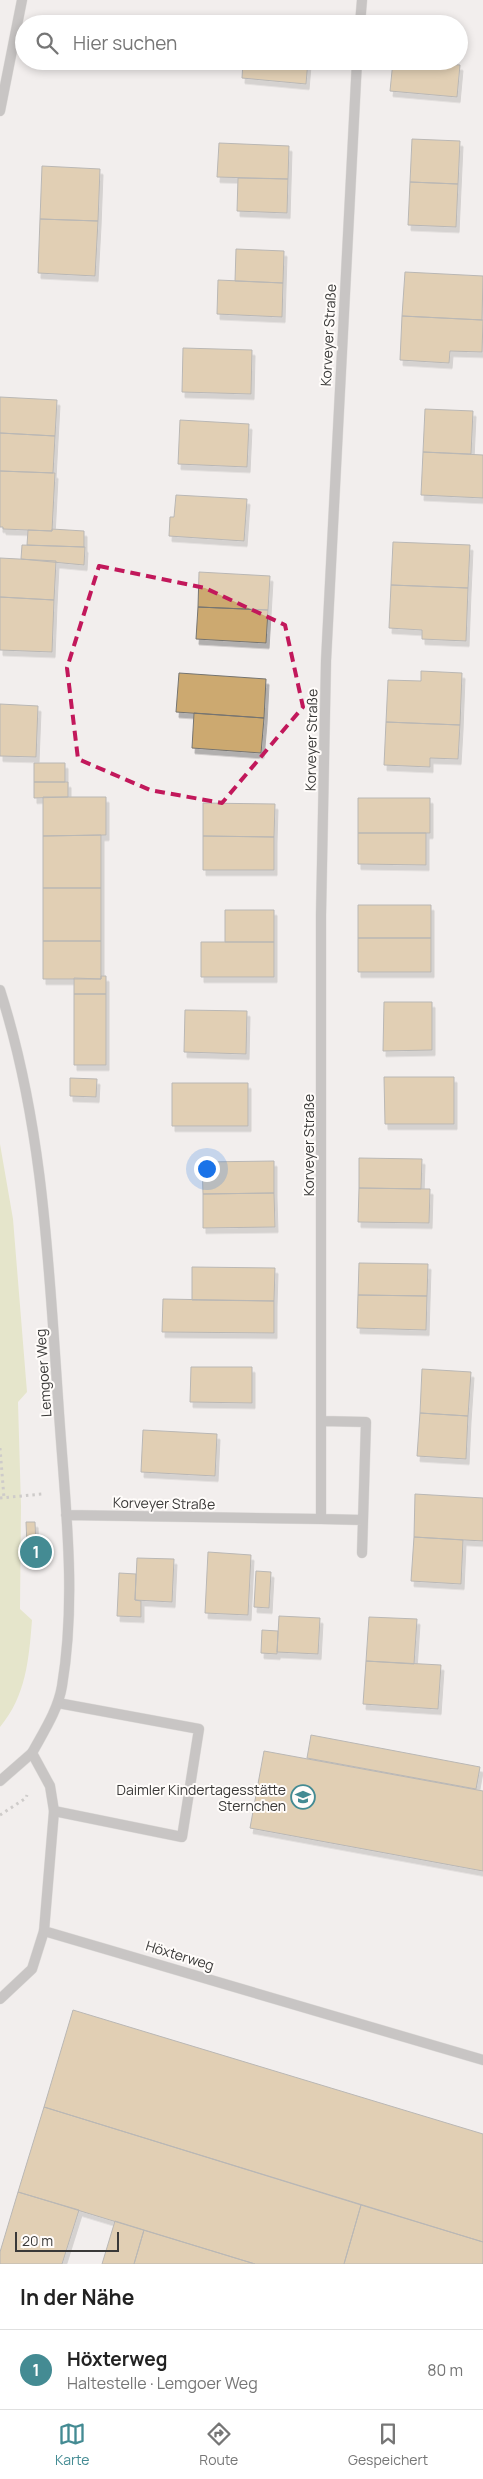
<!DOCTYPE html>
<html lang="de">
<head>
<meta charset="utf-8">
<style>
  :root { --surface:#fff; --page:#f6f6f6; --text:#222; --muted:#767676; --line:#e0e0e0; --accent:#448b93 }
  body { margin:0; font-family:Manrope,sans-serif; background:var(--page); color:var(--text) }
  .scale { position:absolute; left:15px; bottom:12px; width:104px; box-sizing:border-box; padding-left:5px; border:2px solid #3a3938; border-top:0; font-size:14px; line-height:18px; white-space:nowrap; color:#3a3938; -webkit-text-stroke:4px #fffcfa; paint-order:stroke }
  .you { position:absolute; left:206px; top:1168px; width:18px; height:18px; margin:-12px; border:4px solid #fff; border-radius:50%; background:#1a73e8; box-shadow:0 0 0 8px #1a73e833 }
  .badge { display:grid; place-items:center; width:32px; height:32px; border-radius:50%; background:var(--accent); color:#fff; font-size:16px; font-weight:700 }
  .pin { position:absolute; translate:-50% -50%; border:2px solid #fff; box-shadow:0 1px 5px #0006 }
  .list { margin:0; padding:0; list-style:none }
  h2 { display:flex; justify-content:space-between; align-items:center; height:65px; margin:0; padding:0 20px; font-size:21px }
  h2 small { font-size:16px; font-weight:400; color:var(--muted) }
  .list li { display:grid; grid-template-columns:32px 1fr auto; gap:15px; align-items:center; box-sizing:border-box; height:80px; padding:0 20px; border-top:1px solid var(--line) }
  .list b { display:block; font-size:19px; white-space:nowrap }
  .list p { margin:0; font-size:16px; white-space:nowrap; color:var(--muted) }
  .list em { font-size:16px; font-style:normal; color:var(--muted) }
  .icon { flex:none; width:28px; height:28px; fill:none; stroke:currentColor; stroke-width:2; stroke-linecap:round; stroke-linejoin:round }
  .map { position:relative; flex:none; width:483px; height:2264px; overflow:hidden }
  .search { position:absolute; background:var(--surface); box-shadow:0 2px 8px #0003; left:15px; right:15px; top:15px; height:55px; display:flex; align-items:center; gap:12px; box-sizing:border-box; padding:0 18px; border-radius:28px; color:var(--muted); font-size:19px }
  .sheet { height:145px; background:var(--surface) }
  nav { display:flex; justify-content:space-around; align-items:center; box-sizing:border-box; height:70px; border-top:1px solid var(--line); background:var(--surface); font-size:14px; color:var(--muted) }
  nav a { display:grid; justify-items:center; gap:2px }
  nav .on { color:var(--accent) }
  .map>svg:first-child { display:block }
  .green { fill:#d6daa2 }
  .building { fill:#cca96f; stroke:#757471; filter:url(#shadow) }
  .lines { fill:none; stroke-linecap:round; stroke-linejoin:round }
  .service-casing { stroke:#cdcac9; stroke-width:11 }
  .minor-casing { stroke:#cdcac9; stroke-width:11 }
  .tertiary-casing { stroke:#cdcac9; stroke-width:11 }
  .path { stroke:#a3a1a0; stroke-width:3; stroke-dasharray:2.5 4; stroke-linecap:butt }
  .service { stroke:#959393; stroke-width:10 }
  .minor { stroke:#959393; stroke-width:10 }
  .tertiary { stroke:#959393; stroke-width:10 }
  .marked { fill:none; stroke:#c2185b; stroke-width:4; stroke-dasharray:10 6; stroke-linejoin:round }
  .labels { text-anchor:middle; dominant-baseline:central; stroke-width:4; stroke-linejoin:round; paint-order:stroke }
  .street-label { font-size:14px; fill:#3a3938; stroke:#fffcfa }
  .poi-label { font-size:14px; fill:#3a3938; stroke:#fffcfa; text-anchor:end }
</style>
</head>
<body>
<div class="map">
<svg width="483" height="2264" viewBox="0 0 483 2264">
  <defs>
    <filter id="shadow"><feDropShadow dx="3" dy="5.5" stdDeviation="0" flood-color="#0004"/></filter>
  </defs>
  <rect width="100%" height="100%" fill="#f2eeed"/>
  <path class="green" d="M0 1144 13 1219 27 1392 18 1402 21 1506 20 1609 32 1620C29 1659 26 1696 0 1727Z"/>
  <path class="building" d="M267 17 311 20V24H267Z
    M243 61H308L306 84 242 78Z
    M393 61 460 65 457 97 390 91Z
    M412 139 460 141 458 184 410 182Z
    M219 143 289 146 288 179 217 177Z
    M42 166 100 169 98 221 40 219Z
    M238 178 288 179 287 213 237 211Z
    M410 182 458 184 456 227 408 225Z
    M40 219 98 221 95 276 38 273Z
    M236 249 284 251 283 283 235 281Z
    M405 272 483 276 482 320 402 316Z
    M218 280 283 283 282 317 217 314Z
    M402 316 483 320 482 352 450 351 449 363 400 360Z
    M183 348 252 350 251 394 182 392Z
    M0 397 57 400 55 436 0 433Z
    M425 409 473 411 471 454 423 452Z
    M180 420 249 424 247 467 178 464Z
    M0 433 55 436 53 473 0 471Z
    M423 452 483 455V498L421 495Z
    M0 471 55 473 52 531 3 529V527H0Z
    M176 495 247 499 244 541 169 536 170 517H174Z
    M52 529 84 531V547L27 545 28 530 52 531Z
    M393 542 470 545 468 588 391 585Z
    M22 545 85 547 84 565 21 559Z
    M0 558 56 561 54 600 0 597Z
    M199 572 270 576 268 610 198 607Z
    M391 585 468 588 466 641 422 639V630L389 628Z
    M0 597 54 600 52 652 0 650Z
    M198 607 268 610 266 643 196 639Z
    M421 671 462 673 460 725 386 722 388 680 421 681Z
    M179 673 266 679 264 718 176 712Z
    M0 704 38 706 36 757 0 756Z
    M194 713 264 718 261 753 192 748Z
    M386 722 460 725 458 759 430 758V767L384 765Z
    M34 763H65V782H34Z
    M34 782H68V797L34 798Z
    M43 797H106V835L43 836Z
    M358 798H430V833H358Z
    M203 803 275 804 274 837 203 836Z
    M358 833H426V865L358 864Z
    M101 835V888H43V836Z
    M203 836 274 837V870H203Z
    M43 888H101V941H43Z
    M358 905H431V938H358Z
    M225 910H274V942H225Z
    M358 938H431V972H358Z
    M43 941H101V979H43Z
    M201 942H274V977H201Z
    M101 976H106V994H74V978L101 979Z
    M74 994H106V1065H74Z
    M384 1002H432V1050L383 1051Z
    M185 1010 247 1011 246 1054 184 1052Z
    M384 1077H454V1124H385Z
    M70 1078 97 1079 96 1097 70 1096Z
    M172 1083H248V1126H172Z
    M359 1158 422 1159 421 1189 359 1188Z
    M274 1161V1193L203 1194 202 1162Z
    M359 1188 430 1189 429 1223 358 1222Z
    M274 1193 275 1227 203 1228V1194Z
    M359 1263 428 1264 427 1296 358 1295Z
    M192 1267 275 1268 274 1301 192 1300Z
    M358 1295 427 1296 426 1330 357 1328Z
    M163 1299 274 1301V1333L162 1332Z
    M191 1367H252V1403L190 1402Z
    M422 1369 471 1372 468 1416 420 1413Z
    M420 1413 468 1416 466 1459 417 1456Z
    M143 1430 217 1434 215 1476 141 1472Z
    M415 1494 483 1498V1541L414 1537Z
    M26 1522H35L36 1545 27 1546Z
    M414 1537 463 1540 461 1584 411 1581Z
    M208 1552 251 1555 248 1615 205 1613Z
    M137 1558 174 1559 172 1602 135 1600Z
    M256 1571 271 1572 269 1608 254 1607Z
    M119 1573 136 1574 135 1600 141 1601V1617L117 1616Z
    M279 1616 320 1618 318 1654 277 1652Z
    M369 1617 417 1619 414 1664 366 1661Z
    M262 1630 278 1631 277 1654 261 1653Z
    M366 1661 441 1665 438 1709 363 1704Z
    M311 1735 480 1767 476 1789 307 1758Z
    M264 1751 483 1791V1871L250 1828Z
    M73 2010 483 2134V2242L44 2107Z
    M44 2107 361 2205 344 2264H255L18 2192Z
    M18 2192 79 2210 62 2264H0V2252Z
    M361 2205 483 2242V2264H344Z
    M115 2221 144 2230 134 2264H102Z
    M144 2230 255 2264H134Z"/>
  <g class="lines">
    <g class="service-casing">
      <path id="service" d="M54 1811 182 1837 199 1729 58 1703
        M0 1999 32 1969 44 1931"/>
    </g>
    <g class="minor-casing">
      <path id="minor" d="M360 24 362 0
        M0 111 22 0
        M0 990C44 1127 49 1271 59 1413 65 1503 77 1596 62 1686 58 1710 44 1731 32 1753L50 1786 54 1811 44 1931 483 2060
        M322 1421 366 1422 362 1553
        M66 1515 321 1519V915L326 661 357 61
        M321 1519 363 1520"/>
    </g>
    <g class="tertiary-casing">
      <path id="tertiary" d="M0 1781 32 1753"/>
    </g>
    <path class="path" d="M0 1448 4 1498
      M0 1498 42 1494
      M0 1815 26 1798 27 1795"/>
    <use href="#service" class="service"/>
    <use href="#minor" class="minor"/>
    <use href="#tertiary" class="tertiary"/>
  </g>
  <path d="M0 0H483V2264H0ZM99 566 205 588 285 625 303 707 222 803 150 790 78 759 67 668Z" fill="#f2eeed" fill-opacity=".55" fill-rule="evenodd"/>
  <path class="marked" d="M99 566 205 588 285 625 303 707 222 803 150 790 78 759 67 668Z"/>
  <defs>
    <g id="school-ring" transform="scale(1.25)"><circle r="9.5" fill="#fffcfa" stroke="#448b93" stroke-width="1.5"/><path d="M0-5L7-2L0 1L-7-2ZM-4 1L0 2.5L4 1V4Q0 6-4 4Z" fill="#448b93"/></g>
  </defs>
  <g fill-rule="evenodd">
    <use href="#school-ring" x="303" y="1797"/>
  </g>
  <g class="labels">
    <g class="street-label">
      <text transform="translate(328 335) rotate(-87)">Korveyer Straße</text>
      <text transform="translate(311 740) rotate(-89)">Korveyer Straße</text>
      <text transform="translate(308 1145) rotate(-90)">Korveyer Straße</text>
      <text transform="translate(43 1373) rotate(-94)">Lemgoer Weg</text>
      <text transform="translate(164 1503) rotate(1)">Korveyer Straße</text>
      <text transform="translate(180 1955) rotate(17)">Höxterweg</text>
    </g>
    <g class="poi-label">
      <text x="286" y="1789">Daimler Kindertagesstätte<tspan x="286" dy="16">Sternchen</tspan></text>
    </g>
  </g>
</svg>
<div class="scale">20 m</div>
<div class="you"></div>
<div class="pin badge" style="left:36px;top:1552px">1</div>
<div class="search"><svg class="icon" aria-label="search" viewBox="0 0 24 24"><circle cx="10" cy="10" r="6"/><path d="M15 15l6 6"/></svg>Hier suchen</div>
</div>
<section class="sheet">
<h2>In der Nähe<small></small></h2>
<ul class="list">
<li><span class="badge">1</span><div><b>Höxterweg</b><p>Haltestelle · Lemgoer Weg</p></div><em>80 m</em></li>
</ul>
</section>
<nav>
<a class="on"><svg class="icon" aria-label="map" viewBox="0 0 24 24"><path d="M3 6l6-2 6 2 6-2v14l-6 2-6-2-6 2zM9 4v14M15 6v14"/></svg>Karte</a>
<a><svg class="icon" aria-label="directions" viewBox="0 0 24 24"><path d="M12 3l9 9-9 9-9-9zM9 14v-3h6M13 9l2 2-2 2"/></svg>Route</a>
<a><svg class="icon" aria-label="saved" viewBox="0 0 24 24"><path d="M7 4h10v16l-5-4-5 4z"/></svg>Gespeichert</a>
</nav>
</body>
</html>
